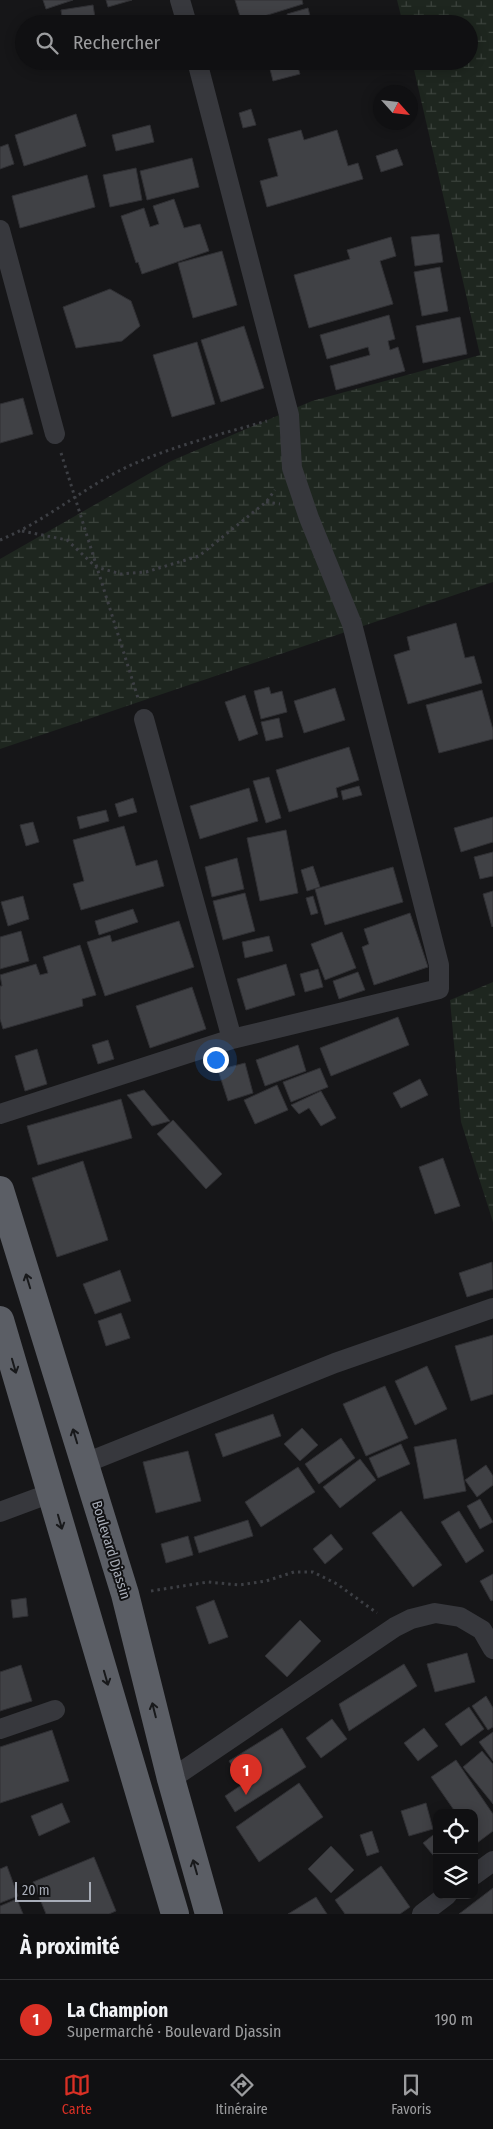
<!DOCTYPE html>
<html lang="fr">
<head>
<meta charset="utf-8">
<style>
  :root { --surface:#101012; --page:#19191b; --text:#f1f3f6; --muted:#9c9d9f; --line:#303032; --accent:#d93025 }
  body { margin:0; font-family:"Fira Sans Condensed",sans-serif; background:var(--page); color:var(--text) }
  .controls { position:absolute; right:15px; bottom:15px; display:grid; overflow:hidden; border-radius:10px; box-shadow:0 2px 12px #0003 }
  .controls button { width:45px; height:45px; display:grid; place-items:center; padding:0; border:0; border-bottom:1px solid var(--line); background:var(--surface); color:var(--text); font:25px sans-serif }
  .compass { position:absolute; left:373px; top:85px; width:45px; height:45px; border-radius:50%; background:var(--surface); box-shadow:0 2px 12px #0003; rotate:117deg }
  .scale { position:absolute; left:15px; bottom:12px; width:76px; box-sizing:border-box; padding-left:5px; border:2px solid #a8adb8; border-top:0; font-size:14px; line-height:18px; white-space:nowrap; color:#a8adb8; -webkit-text-stroke:4px #111113; paint-order:stroke }
  .you { position:absolute; left:215px; top:1059px; width:18px; height:18px; margin:-12px; border:4px solid #fff; border-radius:50%; background:#1a73e8; box-shadow:0 0 0 8px #1a73e833 }
  .badge { display:grid; place-items:center; width:32px; height:32px; border-radius:50%; background:var(--accent); color:#fff; font-size:16px; font-weight:700 }
  .pin { position:absolute; translate:-50% -41px; filter:drop-shadow(0 1px 2px #0008) }
  .pin::after { content:''; position:absolute; top:26px; width:18px; height:15px; background:inherit; clip-path:polygon(0 0,100% 0,50% 100%) }
  .list { margin:0; padding:0; list-style:none }
  h2 { display:flex; justify-content:space-between; align-items:center; height:65px; margin:0; padding:0 20px; font-size:21px }
  h2 small { font-size:16px; font-weight:400; color:var(--muted) }
  .list li { display:grid; grid-template-columns:32px 1fr auto; gap:15px; align-items:center; box-sizing:border-box; height:80px; padding:0 20px; border-top:1px solid var(--line) }
  .list b { display:block; font-size:19px; white-space:nowrap }
  .list p { margin:0; font-size:16px; white-space:nowrap; color:var(--muted) }
  .list em { font-size:16px; font-style:normal; color:var(--muted) }
  .icon { flex:none; width:28px; height:28px; fill:none; stroke:currentColor; stroke-width:2; stroke-linecap:round; stroke-linejoin:round }
  .map { position:relative; flex:none; width:493px; height:1914px; overflow:hidden }
  .search { position:absolute; background:var(--surface); box-shadow:0 2px 12px #0003; left:15px; right:15px; top:15px; height:55px; display:flex; align-items:center; gap:12px; box-sizing:border-box; padding:0 18px; border-radius:28px; color:var(--muted); font-size:19px }
  .sheet { height:145px; background:var(--surface) }
  nav { display:flex; justify-content:space-around; align-items:center; box-sizing:border-box; height:70px; border-top:1px solid var(--line); background:var(--surface); font-size:14px; color:var(--muted) }
  nav a { display:grid; justify-items:center; gap:2px }
  nav .on { color:var(--accent) }
  .map>svg:first-child { display:block }
  .wetland { fill:url(#wetland-marsh) }
  .building { fill:#404145; stroke:#303034 }
  .lines { fill:none; stroke-linecap:round; stroke-linejoin:round }
  .path { stroke:#3d3f44; stroke-width:3; stroke-dasharray:2.5 4; stroke-linecap:butt }
  .minor { stroke:#37383d; stroke-width:20 }
  .trunk { stroke:#5b5e65; stroke-width:28 }
  .oneway { stroke:#18191b }
  .labels { text-anchor:middle; dominant-baseline:central; stroke-width:4; stroke-linejoin:round; paint-order:stroke }
  .street-label { font-size:14px; fill:#a8adb8; stroke:#111113 }
</style>
</head>
<body>
<div class="map">
<svg width="493" height="1914" viewBox="0 0 493 1914">
  <defs>
    <pattern id="wetland-marsh" width="20" height="14" patternUnits="userSpaceOnUse" patternTransform="scale(1.25)"><rect width="20" height="14" fill="#1e261f"/><path d="M1 5h8M5 5V1M11 12h8M15 12V8" fill="none" stroke="#3c433d"/></pattern>
  </defs>
  <rect width="100%" height="100%" fill="#161618"/>
  <path class="wetland" d="M397 0H493V582L0 749V559L171 461 312 401 480 355 412 61H469V24H403Z
    M493 982V1222L461 1122 450 1000Z"/>
  <path class="building" d="M43 0H73L46 9Z
    M106 0H132L108 7Z
    M235 0H302L303 4 242 23Z
    M93 5 96 24H63L61 10Z
    M308 8 312 24H289L287 14Z
    M69 61H102V64L70 69Z
    M268 61H296L300 74 273 81Z
    M251 109 256 125 243 128 239 113Z
    M76 114 86 146 24 166 15 135Z
    M150 125 154 142 116 151 112 135Z
    M301 130 304 140 337 130 348 166 358 163 363 179 267 207 260 181 278 176 268 139Z
    M8 144 14 164 0 169V147Z
    M397 149 403 165 381 172 376 156Z
    M192 158 199 187 147 200 140 171Z
    M136 168 142 200 110 207 103 175Z
    M87 175 95 207 20 228 12 196Z
    M174 199 184 228 200 224 209 251 142 274 138 262 136 263 121 216 144 208 150 227 159 224 153 206Z
    M439 234 443 262 415 266 411 237Z
    M391 237 396 256 380 261 393 304 309 328 294 275 350 259 347 250Z
    M222 251 237 305 193 318 178 263Z
    M440 267 448 311 422 316 414 272Z
    M110 289 131 301 140 326 122 341 76 348 63 307Z
    M389 315 395 339 388 341 390 350 398 347 405 371 336 390 330 366 370 355 368 347 327 359 320 335Z
    M460 317 467 354 423 363 416 326Z
    M244 326 264 388 221 402 201 340Z
    M197 342 215 404 172 417 153 355Z
    M23 398 33 434 0 443V404Z
    M456 623 465 658 474 656 482 683 408 704 394 655 410 650 407 637Z
    M269 687 271 694 282 691 287 712 261 719 254 691Z
    M335 688 345 720 304 733 294 701Z
    M482 690 493 730V739L439 753 426 705Z
    M245 695 258 734 239 741 225 702Z
    M279 718 283 737 266 741 261 722Z
    M349 747 359 780 336 788 338 797 289 812 276 770Z
    M269 777 281 818 266 823 253 781Z
    M359 786 362 795 343 800 341 791Z
    M249 788 258 821 200 839 190 806Z
    M133 798 137 812 119 817 115 804Z
    M106 810 109 821 80 829 77 817Z
    M493 817V842L461 852 454 828Z
    M33 822 39 842 26 846 20 825Z
    M124 826 136 866 157 860 164 886 81 910 73 884 84 881 73 840Z
    M286 830 298 893 260 901 247 838Z
    M493 852V876L480 879 474 857Z
    M237 858 244 889 212 897 205 867Z
    M313 866 320 887 307 891 301 870Z
    M393 867 403 902 325 925 315 889Z
    M493 891V926L492 927 483 894Z
    M245 893 255 931 223 940 213 901Z
    M23 896 29 919 8 926 1 902Z
    M313 896 318 913 311 915 306 898Z
    M133 909 138 922 99 935 95 921Z
    M410 913 428 967 374 985 362 947 369 944 364 929Z
    M179 921 194 967 105 996 87 942 110 935 112 942Z
    M21 931 29 961 0 969V937Z
    M342 932 356 968 325 980 311 944Z
    M269 936 273 951 245 958 242 942Z
    M80 945 96 995 82 999 83 1006 3 1029 0 1019V986H2L0 975 36 964 40 975 48 973 43 957Z
    M286 964 295 995 246 1010 237 979Z
    M318 969 323 987 305 992 300 974Z
    M358 972 365 990 339 999 333 981Z
    M192 987 206 1029 150 1048 136 1006Z
    M398 1017 409 1045 331 1076 320 1048Z
    M108 1040 114 1059 98 1064 92 1045Z
    M298 1045 306 1071 265 1086 256 1060Z
    M37 1049 47 1084 25 1091 15 1056Z
    M245 1063 253 1093 228 1101 218 1070Z
    M320 1068 328 1087 291 1102 283 1082Z
    M420 1079 428 1095 401 1108 393 1093Z
    M277 1085 288 1110 255 1124 244 1100Z
    M144 1090 170 1121 152 1126 127 1095Z
    M321 1091 336 1118 321 1126 309 1108 299 1114 291 1105Z
    M121 1099 132 1138 38 1165 27 1126Z
    M173 1120 222 1174 206 1189 157 1134Z
    M443 1158 460 1206 435 1214 419 1167Z
    M83 1161 108 1240 57 1257 32 1178Z
    M492 1262 493 1289 467 1297 459 1273Z
    M120 1270 131 1301 95 1314 83 1284Z
    M121 1313 130 1338 106 1346 98 1321Z
    M493 1335V1394L471 1401 455 1346Z
    M427 1366 447 1409 415 1425 395 1381Z
    M385 1386 408 1438 366 1456 343 1404Z
    M273 1414 281 1436 223 1457 215 1434Z
    M302 1428 318 1445 300 1461 284 1444Z
    M341 1438 355 1458 319 1484 305 1464Z
    M456 1439 466 1491 424 1499 414 1447Z
    M401 1444 410 1464 378 1478 369 1458Z
    M188 1451 201 1501 156 1513 143 1462Z
    M360 1459 376 1480 340 1508 323 1487Z
    M486 1465 493 1476V1485L477 1497 465 1480Z
    M298 1467 315 1492 261 1527 245 1502Z
    M480 1499 493 1522 480 1529 467 1506Z
    M401 1511 442 1565 413 1587 372 1533Z
    M459 1511 484 1551 466 1563 441 1522Z
    M248 1520 253 1536 199 1553 194 1537Z
    M331 1534 343 1549 325 1564 313 1549Z
    M188 1536 193 1555 166 1563 161 1544Z
    M493 1574V1600L491 1601 480 1581Z
    M26 1598 28 1616 13 1618 11 1600Z
    M214 1600 228 1637 209 1644 196 1607Z
    M300 1620 321 1641 287 1677 265 1656Z
    M467 1653 475 1682 435 1692 427 1664Z
    M404 1664 417 1686 349 1731 339 1704Z
    M21 1665 32 1701 0 1711V1672Z
    M486 1696 493 1708V1727L488 1730 472 1706Z
    M469 1707 484 1729 461 1746 445 1724Z
    M332 1719 347 1739 321 1758 306 1738Z
    M282 1728 306 1767 235 1812 225 1796 243 1784 229 1761Z
    M424 1728 438 1746 418 1761 404 1743Z
    M52 1730 69 1781 0 1803V1747Z
    M493 1732V1761L479 1742Z
    M482 1751 493 1764V1804L463 1767Z
    M456 1760 493 1814V1831L477 1843 474 1839V1813H456L431 1777Z
    M299 1783 323 1817 259 1862 236 1827Z
    M62 1803 70 1822 39 1836 31 1816Z
    M426 1803 433 1829 409 1836 401 1811Z
    M372 1831 379 1852 367 1856 360 1835Z
    M437 1832V1860L423 1843Z
    M331 1846 354 1870 331 1893 308 1869Z
    M94 1857 116 1911 109 1914H46L33 1882Z
    M7 1866 18 1896 0 1903V1869Z
    M381 1866 410 1907 400 1914H345L335 1900Z
    M493 1888V1914H459Z
    M316 1897 327 1914H288Z
    M17 1899 23 1914H0V1906Z"/>
  <g class="lines">
    <path class="path" d="M61 453 138 698
      M266 502 280 504
      M22 531 67 540 96 567 121 574 146 572 199 556 266 502 275 490
      M0 540C46 521 84 487 129 466 173 446 221 434 267 421
      M151 1591 208 1582 239 1585 266 1581 294 1572H313L337 1584 377 1613"/>
    <path class="minor" d="M180 0 187 24
      M0 230 55 434
      M144 719 232 1039
      M0 1114 232 1039 439 989V965L352 624 309 518 292 468 289 415 197 61
      M83 1464 335 1363 493 1308
      M0 1512 51 1493
      M0 1729 55 1710
      M171 1779 395 1627 411 1619 435 1613 460 1617 482 1630 493 1649
      M474 1875 493 1861
      M422 1914 447 1895"/>
    <path class="trunk" d="M0 1190 125 1594 171 1779 209 1914
      M0 1320 175 1914"/>
  </g>
  <defs><path id="oneway-shaft" d="M-6 0H5M1.5-3L5.5 0L1.5 3" fill="none" stroke-width="1.6" stroke-linecap="round" stroke-linejoin="round" transform="scale(1.25)"/></defs>
  <g class="oneway">
    <use href="#oneway-shaft" transform="translate(28 1281) rotate(-107)"/>
    <use href="#oneway-shaft" transform="translate(14 1366) rotate(74)"/>
    <use href="#oneway-shaft" transform="translate(75 1436) rotate(-107)"/>
    <use href="#oneway-shaft" transform="translate(60 1522) rotate(74)"/>
    <use href="#oneway-shaft" transform="translate(106 1678) rotate(74)"/>
    <use href="#oneway-shaft" transform="translate(154 1710) rotate(-104)"/>
    <use href="#oneway-shaft" transform="translate(195 1867) rotate(-106)"/>
  </g>
  <g class="labels">
    <g class="street-label">
      <text transform="translate(111 1550) rotate(73)">Boulevard Djassin</text>
    </g>
  </g>
</svg>
<div class="controls">
<button><svg class="icon" aria-label="locate" viewBox="0 0 24 24"><circle cx="12" cy="12" r="6"/><path d="M12 2v4M12 18v4M2 12h4M18 12h4"/></svg></button>
<button><svg class="icon" aria-label="layers" viewBox="0 0 24 24"><path d="M12 4l9 5-9 5-9-5zM3 14l9 5 9-5"/></svg></button>
</div>
<svg class="compass" viewBox="-18 -18 36 36"><path d="M0-13l5 13h-10z" fill="#e53935"/><path d="M0 13l5-13h-10z" fill="#9c9d9f"/></svg>
<div class="scale">20 m</div>
<div class="you"></div>
<div class="pin badge" style="left:246px;top:1795px">1</div>
<div class="search"><svg class="icon" aria-label="search" viewBox="0 0 24 24"><circle cx="10" cy="10" r="6"/><path d="M15 15l6 6"/></svg>Rechercher</div>
</div>
<section class="sheet">
<h2>À proximité<small></small></h2>
<ul class="list">
<li><span class="badge">1</span><div><b>La Champion</b><p>Supermarché · Boulevard Djassin</p></div><em>190 m</em></li>
</ul>
</section>
<nav>
<a class="on"><svg class="icon" aria-label="map" viewBox="0 0 24 24"><path d="M3 6l6-2 6 2 6-2v14l-6 2-6-2-6 2zM9 4v14M15 6v14"/></svg>Carte</a>
<a><svg class="icon" aria-label="directions" viewBox="0 0 24 24"><path d="M12 3l9 9-9 9-9-9zM9 14v-3h6M13 9l2 2-2 2"/></svg>Itinéraire</a>
<a><svg class="icon" aria-label="saved" viewBox="0 0 24 24"><path d="M7 4h10v16l-5-4-5 4z"/></svg>Favoris</a>
</nav>
</body>
</html>
